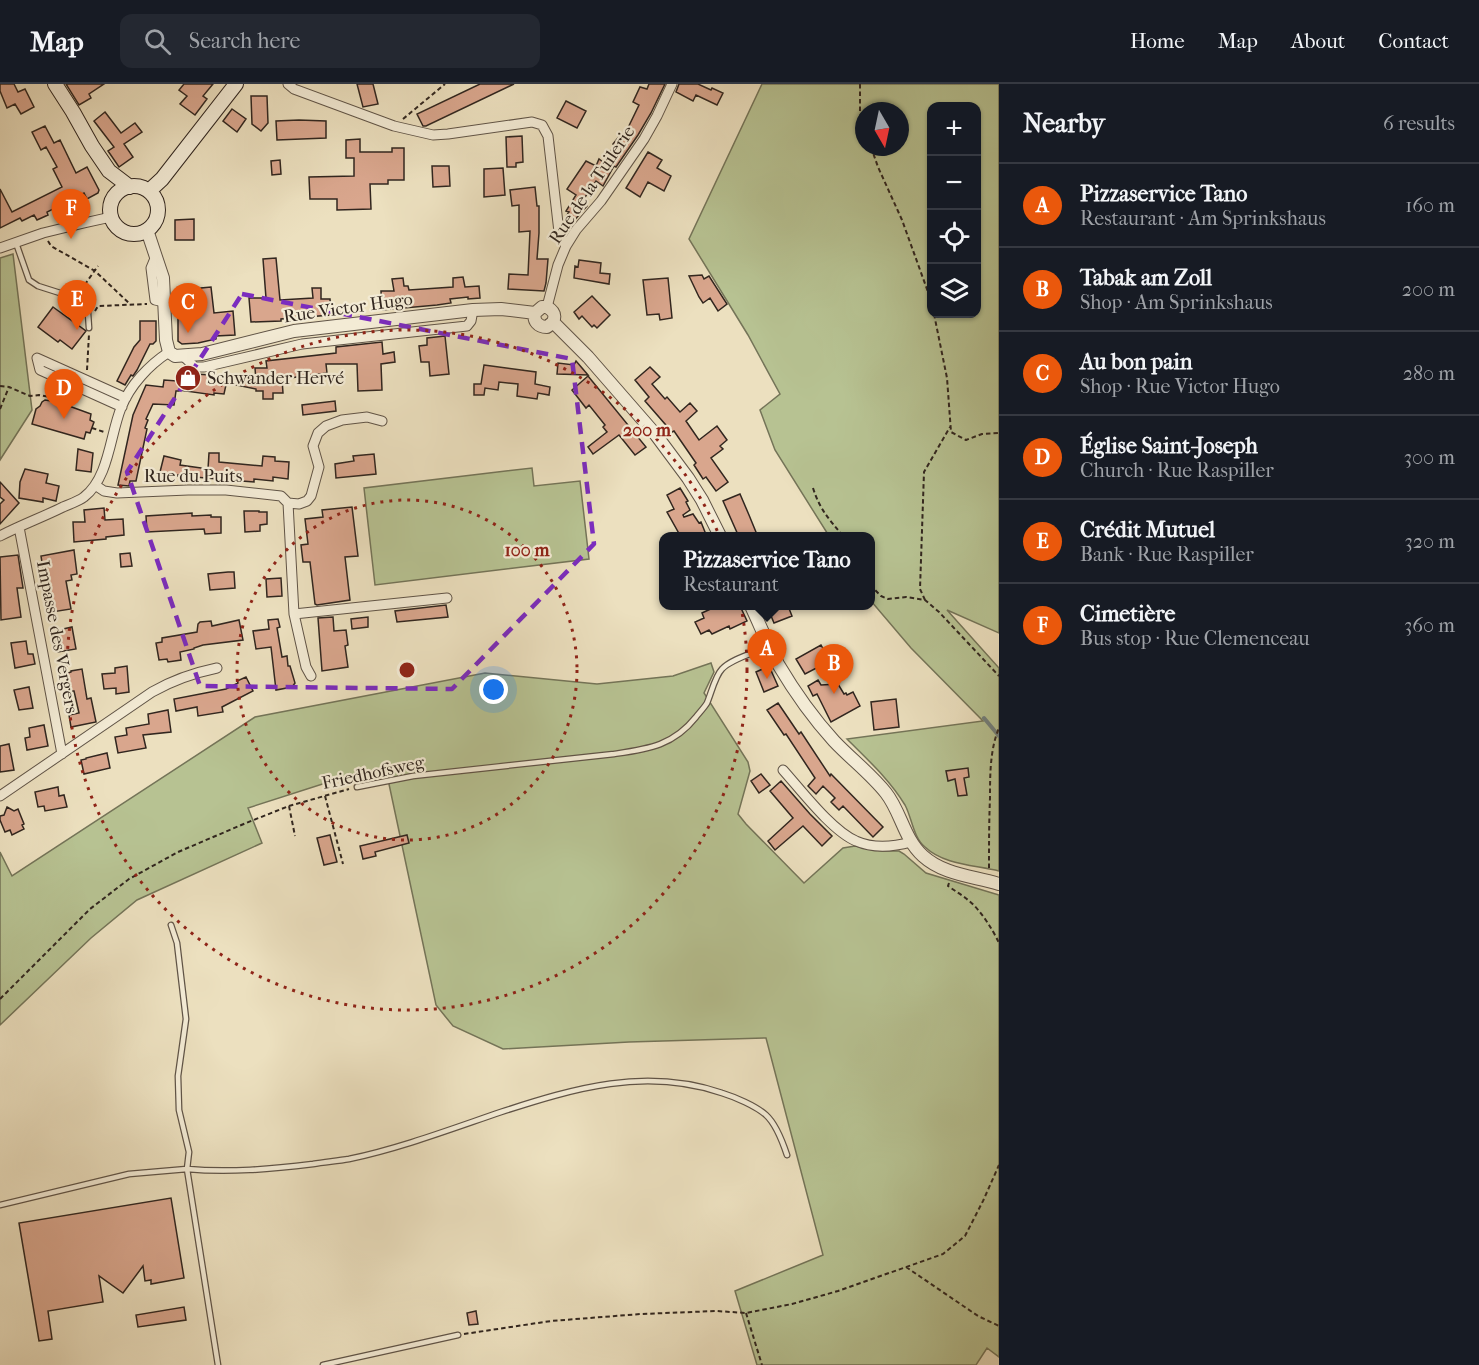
<!DOCTYPE html>
<html lang="en">
<head>
<meta charset="utf-8">
<style>
  :root { --surface:#171b24; --page:#242831; --text:#f1f3f6; --muted:#9ea1a6; --line:#363941; --accent:#ea580c }
  body { margin:0; font-family:"IM FELL French Canon",serif; background:var(--page); color:var(--text) }
  .controls { position:absolute; right:18px; top:18px; display:grid; overflow:hidden; border-radius:12px; box-shadow:0 2px 4px #0004 }
  .controls button { width:54px; height:54px; display:grid; place-items:center; padding:0; border:0; border-bottom:2px solid var(--line); background:var(--surface); color:var(--text); font:30px sans-serif }
  .compass { position:absolute; left:855px; top:18px; width:54px; height:54px; border-radius:50%; background:var(--surface); box-shadow:0 2px 4px #0004; rotate:171deg }
  .you { position:absolute; left:494px; top:606px; width:21px; height:21px; margin:-15px; border:4px solid #fff; border-radius:50%; background:#1a73e8; box-shadow:0 0 0 9px #1a73e833 }
  .badge { display:grid; place-items:center; width:39px; height:39px; border-radius:50%; background:var(--accent); color:#fff; font-size:20px; font-weight:700 }
  .pin { position:absolute; translate:-50% -50px; filter:drop-shadow(0 2px 3px #0008) }
  .pin::after { content:''; position:absolute; top:32px; width:21px; height:18px; background:inherit; clip-path:polygon(0 0,100% 0,50% 100%) }
  .popup { position:absolute; left:659px; top:448px; width:216px; height:78px; box-sizing:border-box; display:grid; place-content:center; border-radius:12px; background:var(--surface); filter:drop-shadow(0 2px 4px #0005); font-size:20px; white-space:nowrap; color:var(--muted) }
  .popup b { font-size:22px; color:var(--text) }
  .popup::after { content:''; position:absolute; left:50%; top:100%; margin-left:-12px; border:12px solid transparent; border-top-color:var(--surface) }
  .list { margin:0; padding:0; list-style:none }
  h2 { display:flex; justify-content:space-between; align-items:center; height:78px; margin:0; padding:0 24px; font-size:26px }
  h2 small { font-size:20px; font-weight:400; color:var(--muted) }
  .list li { display:grid; grid-template-columns:39px 1fr auto; gap:18px; align-items:center; box-sizing:border-box; height:84px; padding:0 24px; border-top:2px solid var(--line) }
  .list b { display:block; font-size:22px; white-space:nowrap }
  .list p { margin:0; font-size:20px; white-space:nowrap; color:var(--muted) }
  .list em { font-size:20px; font-style:normal; color:var(--muted) }
  .icon { flex:none; width:33px; height:33px; fill:none; stroke:currentColor; stroke-width:2; stroke-linecap:round; stroke-linejoin:round }
  .map { position:relative; flex:none; width:999px; height:1281px; overflow:hidden }
  header { display:flex; align-items:center; gap:36px; box-sizing:border-box; height:84px; padding:0 30px; background:var(--surface); border-bottom:2px solid var(--line) }
  header strong { font-size:28px }
  nav { display:flex; gap:33px; margin-inline-start:auto; font-size:21px }
  .search { width:420px; height:54px; background:var(--page); display:flex; align-items:center; gap:15px; box-sizing:border-box; padding:0 21px; border-radius:12px; color:var(--muted); font-size:22px }
  main { display:flex }
  aside { flex:1; background:var(--surface) }
  .map>svg:first-child { display:block }
  .green { fill:#b7c292; stroke:#747458; stroke-width:1.5; fill-rule:evenodd }
  .lines { fill:none; stroke-linecap:round; stroke-linejoin:round }
  .stream { stroke:#717f7d; stroke-width:4 }
  .building { fill:#d9a68d; stroke:#31261f; stroke-width:1.5 }
  .service-casing { stroke:#605447; stroke-width:7 }
  .minor-casing { stroke:#605447; stroke-width:11 }
  .tertiary-casing { stroke:#605447; stroke-width:14 }
  .secondary-casing { stroke:#31261f; stroke-width:16 }
  .path { stroke:#31261f; stroke-width:2; stroke-dasharray:4.5 3; stroke-linecap:butt }
  .service { stroke:#f3ebd5; stroke-width:4.5 }
  .minor { stroke:#f3ebd5; stroke-width:9 }
  .tertiary { stroke:#f3ebd5; stroke-width:12 }
  .secondary { stroke:#f3ebd5; stroke-width:14 }
  .marked { fill:none; stroke:#7b2cbf; stroke-width:4.5; stroke-dasharray:12 8; stroke-linejoin:round }
  .ring { fill:none; stroke:#8f2418; stroke-width:3; stroke-dasharray:3 6 }
  .labels { text-anchor:middle; dominant-baseline:central; stroke-width:4.5; stroke-linejoin:round; paint-order:stroke }
  .street-label { font-size:18px; fill:#31261f; stroke:#f3ebd5 }
  .poi-label { font-size:18px; fill:#31261f; stroke:#f3ebd5; text-anchor:start }
  .centre { fill:#8f2418; stroke:#f3ebd5; stroke-width:3 }
  .ring-label { font-size:18px; text-anchor:middle; font-weight:bold; fill:#8f2418; stroke:#f3ebd5; stroke-width:4.5; stroke-linejoin:round; paint-order:stroke }
</style>
</head>
<body>
<header>
<strong>Map</strong>
<div class="search"><svg class="icon" aria-label="search" viewBox="0 0 24 24"><circle cx="10" cy="10" r="6"/><path d="M15 15l6 6"/></svg>Search here</div>
<nav><a>Home</a><a>Map</a><a>About</a><a>Contact</a></nav>
</header>
<main>
<div class="map">
<svg width="999" height="1281" viewBox="0 0 999 1281">
  <rect width="100%" height="100%" fill="#ece0bf"/>
  <filter id="stains"><feTurbulence type="fractalNoise" baseFrequency=".00333" numOctaves="4"/><feColorMatrix values="0 0 0 0 .2 0 0 0 0 .09 0 0 0 0 .02 0 0 0 .5 -.17"/></filter>
  <radialGradient id="worn" r=".72"><stop offset=".6" stop-color="#630" stop-opacity="0"/><stop offset="1" stop-color="#630" stop-opacity=".3"/></radialGradient>
  <path class="green" d="M762 0H999V549L947 526 999 584V787C975 781 944 781 925 763 913 753 912 734 905 721 890 696 868 676 847 655L983 637 911 564 871 517 870 452H829L775 366 760 326 780 310 748 251 689 155ZM932 22H976V230H932ZM864 27H900V63H864Z
    M13 170 32 326 0 376V174Z
    M532 384 534 402 580 397 589 475 375 501 364 404Z
    M711 579 714 588 704 609 748 678 750 687 738 730 746 740 804 799 843 764 855 762 882 767H899L904 770 926 789 999 811V1273L987 1264 976 1281H757L735 1207 823 1171 766 954 629 958 503 965 453 942 436 921 386 686 335 696 248 724 262 759 137 816 91 854 0 941V768L12 792 255 633 485 589 597 600 673 592Z"/>
  <g class="lines">
    <path class="stream" d="M984 634 999 652"/>
  </g>
  <path class="building" d="M0 0H14L18 8 25 5 34 23 21 30 15 20 7 24 0 7Z
    M66 0H104L89 10 91 14 79 21Z
    M184 0H213L203 12 207 15 195 31 180 20 187 12 179 6Z
    M357 0H373L378 20 363 23Z
    M480 0H514L426 42H423L417 30Z
    M649 0H665L651 29 638 51 616 83 614 82 603 102 596 97 581 119 587 122 572 139 565 134 569 128 566 127 576 111 567 105 586 77 596 82 599 75 603 78 615 61 613 60 621 50 624 52 639 21 633 18 640 3 647 5Z
    M679 0H698L711 6 712 4 723 9 717 21 696 11 693 17 676 8Z
    M251 12H267L268 39 261 47 252 40Z
    M566 17 586 27 577 44 557 34Z
    M232 25 246 35 237 48 223 37Z
    M105 28 121 49 135 39 142 48 124 60 133 73 119 83 108 67 114 63 94 37Z
    M299 36 326 37V54L277 56 276 37Z
    M45 42 54 59 60 56 76 89 87 83 99 106 98 109 87 115 84 109 47 128 48 131 37 136 34 131 22 137 20 134 0 144V105L12 128 62 103 53 85 57 83 46 63 41 66 32 48Z
    M522 52 523 78 516 79V83H507L506 53Z
    M360 55V68H392V64H404V96H388V100H370L371 125 337 126V115H310L309 93 354 92V74H346V56Z
    M648 68 662 76 657 84 671 92 664 107 648 98 640 113 626 104Z
    M280 76 281 90 272 91 271 77Z
    M432 82H449L450 102 433 103Z
    M503 84 505 111 484 113V85Z
    M535 103 537 122H539V149L537 175H548L546 199 544 207 508 205 509 190 528 191 530 147 519 148V121L512 122 510 106Z
    M194 135V156H175V136Z
    M276 174 280 216 313 214 312 204H321V215H330L331 231 281 235V237L251 238 249 214H266L263 175Z
    M579 176 601 179 600 189 610 190 609 200 574 194 575 182 578 183Z
    M702 191 704 195 709 192 727 220 718 227 710 214 703 219 699 213 689 192Z
    M463 193 465 203 479 202 480 214 468 215V213L450 215 451 219 437 221 382 226 381 207H394L392 195 403 194 404 202H408L409 206 453 203V194Z
    M668 194 672 234 660 236 659 230 647 231 643 196Z
    M211 203 214 229 233 227 235 251 216 252V255L198 259 182 260 178 257V224H189V216L202 215 201 204Z
    M592 212 610 231 597 244 594 241 592 243 582 232 579 235 574 228Z
    M53 223 86 247 72 265 60 256 58 258 38 243Z
    M140 237H156V257L153 260H150L137 286 133 292 131 291 125 301 117 297 134 263 140 256Z
    M445 252 449 290 430 292 429 278H421L419 262 427 261V254Z
    M382 258 383 270 394 268 395 278 381 280 382 306 358 307 357 280H326L327 289 282 295 283 309H273V315H263V307H256V305L236 301V299L256 297 255 284H267L266 277 336 269V263Z
    M576 277 588 291 557 290 558 279 574 281Z
    M484 281 536 288 535 300 550 303 549 311 538 309 537 315 517 312 518 300 499 298 498 306 485 304 484 311H474V300H481Z
    M650 283 660 293 652 300 665 315 667 313 680 328 690 319 697 327 686 337 699 356 717 342 727 356 720 362 723 365 711 374 728 398 716 407 706 393 703 395 694 381 696 379 674 347 672 348 645 317 649 313 635 296Z
    M178 287 195 290 228 292 224 310 214 309V311L179 306V307H176L174 321 153 320 146 335 148 336 145 344 147 345 136 397H130L129 402 118 401 133 331 146 301 163 303 164 296 177 297Z
    M588 292 646 363 635 371 619 351 593 370 588 363 607 348 603 343 605 341 589 321 586 324 572 306Z
    M45 316 58 318 91 330 90 336 94 338 90 349 86 348 84 355 32 340 36 325 40 322 42 318Z
    M335 317 336 327 303 331 302 321Z
    M78 365 93 369 91 388 76 386Z
    M209 369H219V378L262 382 263 372 275 373V377L289 378 288 395 273 393V397L254 395V398L242 397V392H225L224 394 217 395 195 393 194 394 178 391V392L160 388 164 372 181 376 180 381 208 385Z
    M374 370 376 390 336 394 335 380 354 377 353 372Z
    M25 385 48 390 46 399 59 402 56 417 43 414V418L19 414 20 398Z
    M0 398 19 419 0 440V420L4 416 0 413Z
    M680 404 688 417 686 418 690 426 683 431 684 433 693 430 699 439 701 438 707 453H681L667 428 674 425 667 411Z
    M740 410 749 431 758 453H739L723 417Z
    M352 423 358 472 345 473 350 516 317 521 315 520 310 478H303L301 461 308 460 305 435 323 433 322 426Z
    M104 424 105 436 123 435 124 451 106 453V455L74 458 73 438H85L84 426Z
    M244 427H259V428H267V440L260 441V447L245 448Z
    M192 429V432L211 431V433H221V449L205 450 204 445 147 448 146 432Z
    M74 466 77 490 71 491 72 496 66 497 71 525 52 528 47 496 45 497 41 472Z
    M130 469 132 482 121 483 120 470Z
    M18 471 23 504H17L21 533 1 536 0 473Z
    M228 488H234L235 504 210 506 208 490Z
    M281 494 282 512 267 513 266 495Z
    M446 521 448 533 397 538 395 527Z
    M717 522H740L747 537 730 545 729 542 712 550 709 546 701 550 695 538 704 534 702 529Z
    M767 522H788L792 532 774 539Z
    M333 533 334 547 346 546 348 561 345 562 348 583 322 587 318 534Z
    M368 533V543L352 545 351 535Z
    M278 535 280 543 277 544 282 573 287 572 288 582H290L295 599 292 603 276 606 271 563 256 565 253 547 269 545 268 536Z
    M239 536 243 556 203 561 194 564V565L180 568 181 576 168 578 167 575 159 576 156 559 162 558V554L197 548 198 540 200 538 211 537 212 542Z
    M72 543 76 565 58 568 54 547Z
    M26 557 28 570H33L35 580 15 584 11 559Z
    M821 561 830 577 805 590 796 575Z
    M127 582 129 608 116 610V604L104 605 102 590 115 589V584Z
    M769 582 778 602 764 608 756 588Z
    M82 585 87 615 91 614 96 638 71 643 69 631 79 629 74 607H71L68 589 71 588V587Z
    M246 593 253 607 222 623 223 628 198 632 197 623 176 627 174 615 226 605 238 599 237 597Z
    M818 596 821 601 838 600 844 610 846 609 847 611 853 608 860 622 831 638 817 610 813 612 808 602Z
    M29 603 33 624 19 626 14 606Z
    M896 615 899 643 874 646 871 618Z
    M778 619 799 650 801 648 830 692 831 690 883 743 873 753 843 722 839 726 831 718 835 714 823 702 816 710 808 702 815 694 786 650 784 651 767 626Z
    M168 626 171 648 143 651 146 664 118 669 115 653 127 651 126 644 149 640 148 630Z
    M44 641 48 662 27 666 25 654 30 653 29 644Z
    M9 660 14 686 0 688V662Z
    M107 669 110 684 84 690 81 676 86 675V674Z
    M968 684 969 693 964 694 967 711 958 712 955 695 948 697 946 687Z
    M761 690 770 701 759 709 751 697Z
    M781 697 810 730 832 752 822 762 803 742 775 766 768 757 793 734 770 707Z
    M58 703 59 712 64 711 67 723 45 727 44 722 38 723 35 708Z
    M7 723 14 727 18 725 24 740 22 741 24 745 12 751 10 746 5 748 0 736V732L4 731Z
    M330 751 337 778 324 781 317 754Z
    M407 751 409 759 375 768 376 772 363 775 360 762Z
    M171 1114 184 1194 151 1200V1196L145 1197 143 1182 123 1209 99 1192 103 1218 48 1227 52 1255 39 1257 19 1139Z
    M184 1223 186 1236 138 1243 136 1231Z
    M476 1227 478 1240 469 1241 467 1229Z"/>
  <g class="lines">
    <g class="service-casing">
      <path id="service" d="M16 159 29 196 38 202 60 209 88 229 89 244
        M357 703 413 692 614 670C648 665 673 662 696 633 699 629 704 624 707 619 711 610 715 592 722 585 731 575 754 569 767 563
        M0 1121 129 1090 187 1085 189 1068 179 1026 178 992 186 935 177 859 171 841
        M218 1281 187 1085C229 1089 271 1085 313 1080 325 1078 337 1077 349 1075 401 1064 451 1045 501 1028 575 1004 645 983 722 1009 735 1013 756 1022 766 1031 776 1040 783 1059 787 1071
        M323 1281 458 1251"/>
    </g>
    <g class="minor-casing">
      <path id="minor" d="M288 0 294 5 394 42 433 51 448 50 532 38 542 41 548 52 559 148 566 162
        M0 164 43 149 84 139 111 133
        M156 172 151 184 155 216 164 218
        M547 223 558 181 566 162 576 146 601 117 644 55 657 32 672 0
        M183 272 195 283H204L302 260 467 242 471 237 473 226
        M122 323 40 286 37 274 126 314
        M95 401 104 407 117 409 188 406H226L281 412 288 419 299 420 307 417 311 412 319 383 313 362 318 349 326 342 342 336 367 333 382 337
        M288 419 294 530 306 583 311 592
        M19 443 62 670
        M0 452C21 441 43 433 63 423 70 420 79 417 84 413 109 394 110 351 121 324 130 301 149 281 169 268
        M294 530 447 514
        M783 686C801 706 832 747 856 757 874 765 893 763 911 758
        M0 712 152 608C173 596 193 589 217 584"/>
    </g>
    <g class="tertiary-casing">
      <path id="tertiary" d="M147 146 163 194 166 256 169 268 175 272 202 270 294 247 473 226 501 225 535 229
        M535 229 542 223H547C554 227 556 231 553 238
        M535 229C533 237 538 243 547 243L553 238
        M553 238 588 273 656 351 688 394 702 416 720 452
        M751 522C760 541 768 561 778 580 794 607 813 634 834 657 851 675 871 690 886 709 901 728 904 755 923 772 944 791 973 792 999 800"/>
    </g>
    <g class="secondary-casing">
      <path id="secondary" d="M55 0 73 28 92 62 109 87 130 103
        M110 126a24 24 0 1 1 48 0a24 24 0 1 1-48 0Z
        M149 107 162 95 236 0"/>
    </g>
    <path class="path" d="M860 0V29L864 40
      M403 35 445 0
      M871 63 878 83 902 136 932 219
      M48 157 51 162 95 187 131 221
      M76 213 98 182
      M95 227 98 222 147 220
      M934 230 947 294 951 348 966 356 982 350 999 349
      M87 286 89 250
      M0 302 9 303 30 312 39 311 55 314 59 304
      M0 325 9 303
      M92 344 104 348
      M813 404C820 426 829 435 843 452
      M870 501 881 512 888 515 906 513 925 516 939 528 999 592
      M925 516 920 505 924 388 950 343
      M325 712 343 780
      M289 722 295 752
      M989 784C989 761 989 737 990 714 990 691 990 665 999 644
      M949 799 948 802C955 807 962 811 968 816 980 825 993 846 999 859
      M0 915 90 825 129 795 178 768 246 739 289 722 349 705
      M906 1183 978 1232 999 1242
      M746 1229 762 1281
      M464 1250 551 1237 641 1230 716 1227 746 1229 792 1220 838 1207 943 1170 965 1152 983 1117 999 1081"/>
    <use href="#service" class="service"/>
    <use href="#minor" class="minor"/>
    <use href="#tertiary" class="tertiary"/>
    <use href="#secondary" class="secondary"/>
  </g>
  <path class="marked" d="M242 210 572 275 594 460 452 605 200 602 127 388Z"/>
  <g class="ring">
    <circle cx="407" cy="586" r="170"/>
    <circle cx="407" cy="586" r="340"/>
  </g>
  <defs>
    <g id="shop-disc" transform="scale(1.35)"><circle r="9.5" fill="#8f2418" stroke="#f3ebd5"/><path d="M-5-2.5h2.3a2.7 3.5 0 0 1 5.4 0H5L5.5 6h-11ZM-1.5-2.5h3a1.5 2.3 0 0 0-3 0Z" fill="#fff"/></g>
  </defs>
  <g fill-rule="evenodd">
    <use href="#shop-disc" x="188" y="294"/>
  </g>
  <g class="labels">
    <g class="street-label">
      <text transform="translate(592 101) rotate(-56)">Rue de la Tuilerie</text>
      <text transform="translate(348 224) rotate(-8)">Rue Victor Hugo</text>
      <text x="193" y="392">Rue du Puits</text>
      <text transform="translate(57 553) rotate(79)">Impasse des Vergers</text>
      <text transform="translate(373 689) rotate(-12)">Friedhofsweg</text>
    </g>
    <g class="poi-label">
      <text x="207" y="294">Schwander Hervé</text>
    </g>
  </g>
  <circle cx="407" cy="586" r="9" class="centre"/>
  <g class="ring-label">
    <text x="647" y="352">200 m</text>
    <text x="527" y="472">100 m</text>
  </g>
  <rect width="100%" height="100%" filter="url(#stains)"/>
  <rect width="100%" height="100%" fill="url(#worn)"/>
</svg>
<div class="controls">
<button>+</button>
<button>−</button>
<button><svg class="icon" aria-label="locate" viewBox="0 0 24 24"><circle cx="12" cy="12" r="6"/><path d="M12 2v4M12 18v4M2 12h4M18 12h4"/></svg></button>
<button><svg class="icon" aria-label="layers" viewBox="0 0 24 24"><path d="M12 4l9 5-9 5-9-5zM3 14l9 5 9-5"/></svg></button>
</div>
<svg class="compass" viewBox="-18 -18 36 36"><path d="M0-13l5 13h-10z" fill="#e53935"/><path d="M0 13l5-13h-10z" fill="#9ea1a6"/></svg>
<div class="you"></div>
<div class="pin badge" style="left:767px;top:595px">A</div>
<div class="popup"><b>Pizzaservice Tano</b>Restaurant</div>
<div class="pin badge" style="left:834px;top:610px">B</div>
<div class="pin badge" style="left:188px;top:249px">C</div>
<div class="pin badge" style="left:64px;top:335px">D</div>
<div class="pin badge" style="left:77px;top:246px">E</div>
<div class="pin badge" style="left:71px;top:155px">F</div>
</div>
<aside>
<h2>Nearby<small>6 results</small></h2>
<ul class="list">
<li><span class="badge">A</span><div><b>Pizzaservice Tano</b><p>Restaurant · Am Sprinkshaus</p></div><em>160 m</em></li>
<li><span class="badge">B</span><div><b>Tabak am Zoll</b><p>Shop · Am Sprinkshaus</p></div><em>200 m</em></li>
<li><span class="badge">C</span><div><b>Au bon pain</b><p>Shop · Rue Victor Hugo</p></div><em>280 m</em></li>
<li><span class="badge">D</span><div><b>Église Saint-Joseph</b><p>Church · Rue Raspiller</p></div><em>300 m</em></li>
<li><span class="badge">E</span><div><b>Crédit Mutuel</b><p>Bank · Rue Raspiller</p></div><em>320 m</em></li>
<li><span class="badge">F</span><div><b>Cimetière</b><p>Bus stop · Rue Clemenceau</p></div><em>360 m</em></li>
</ul>
</aside>
</main>
</body>
</html>
